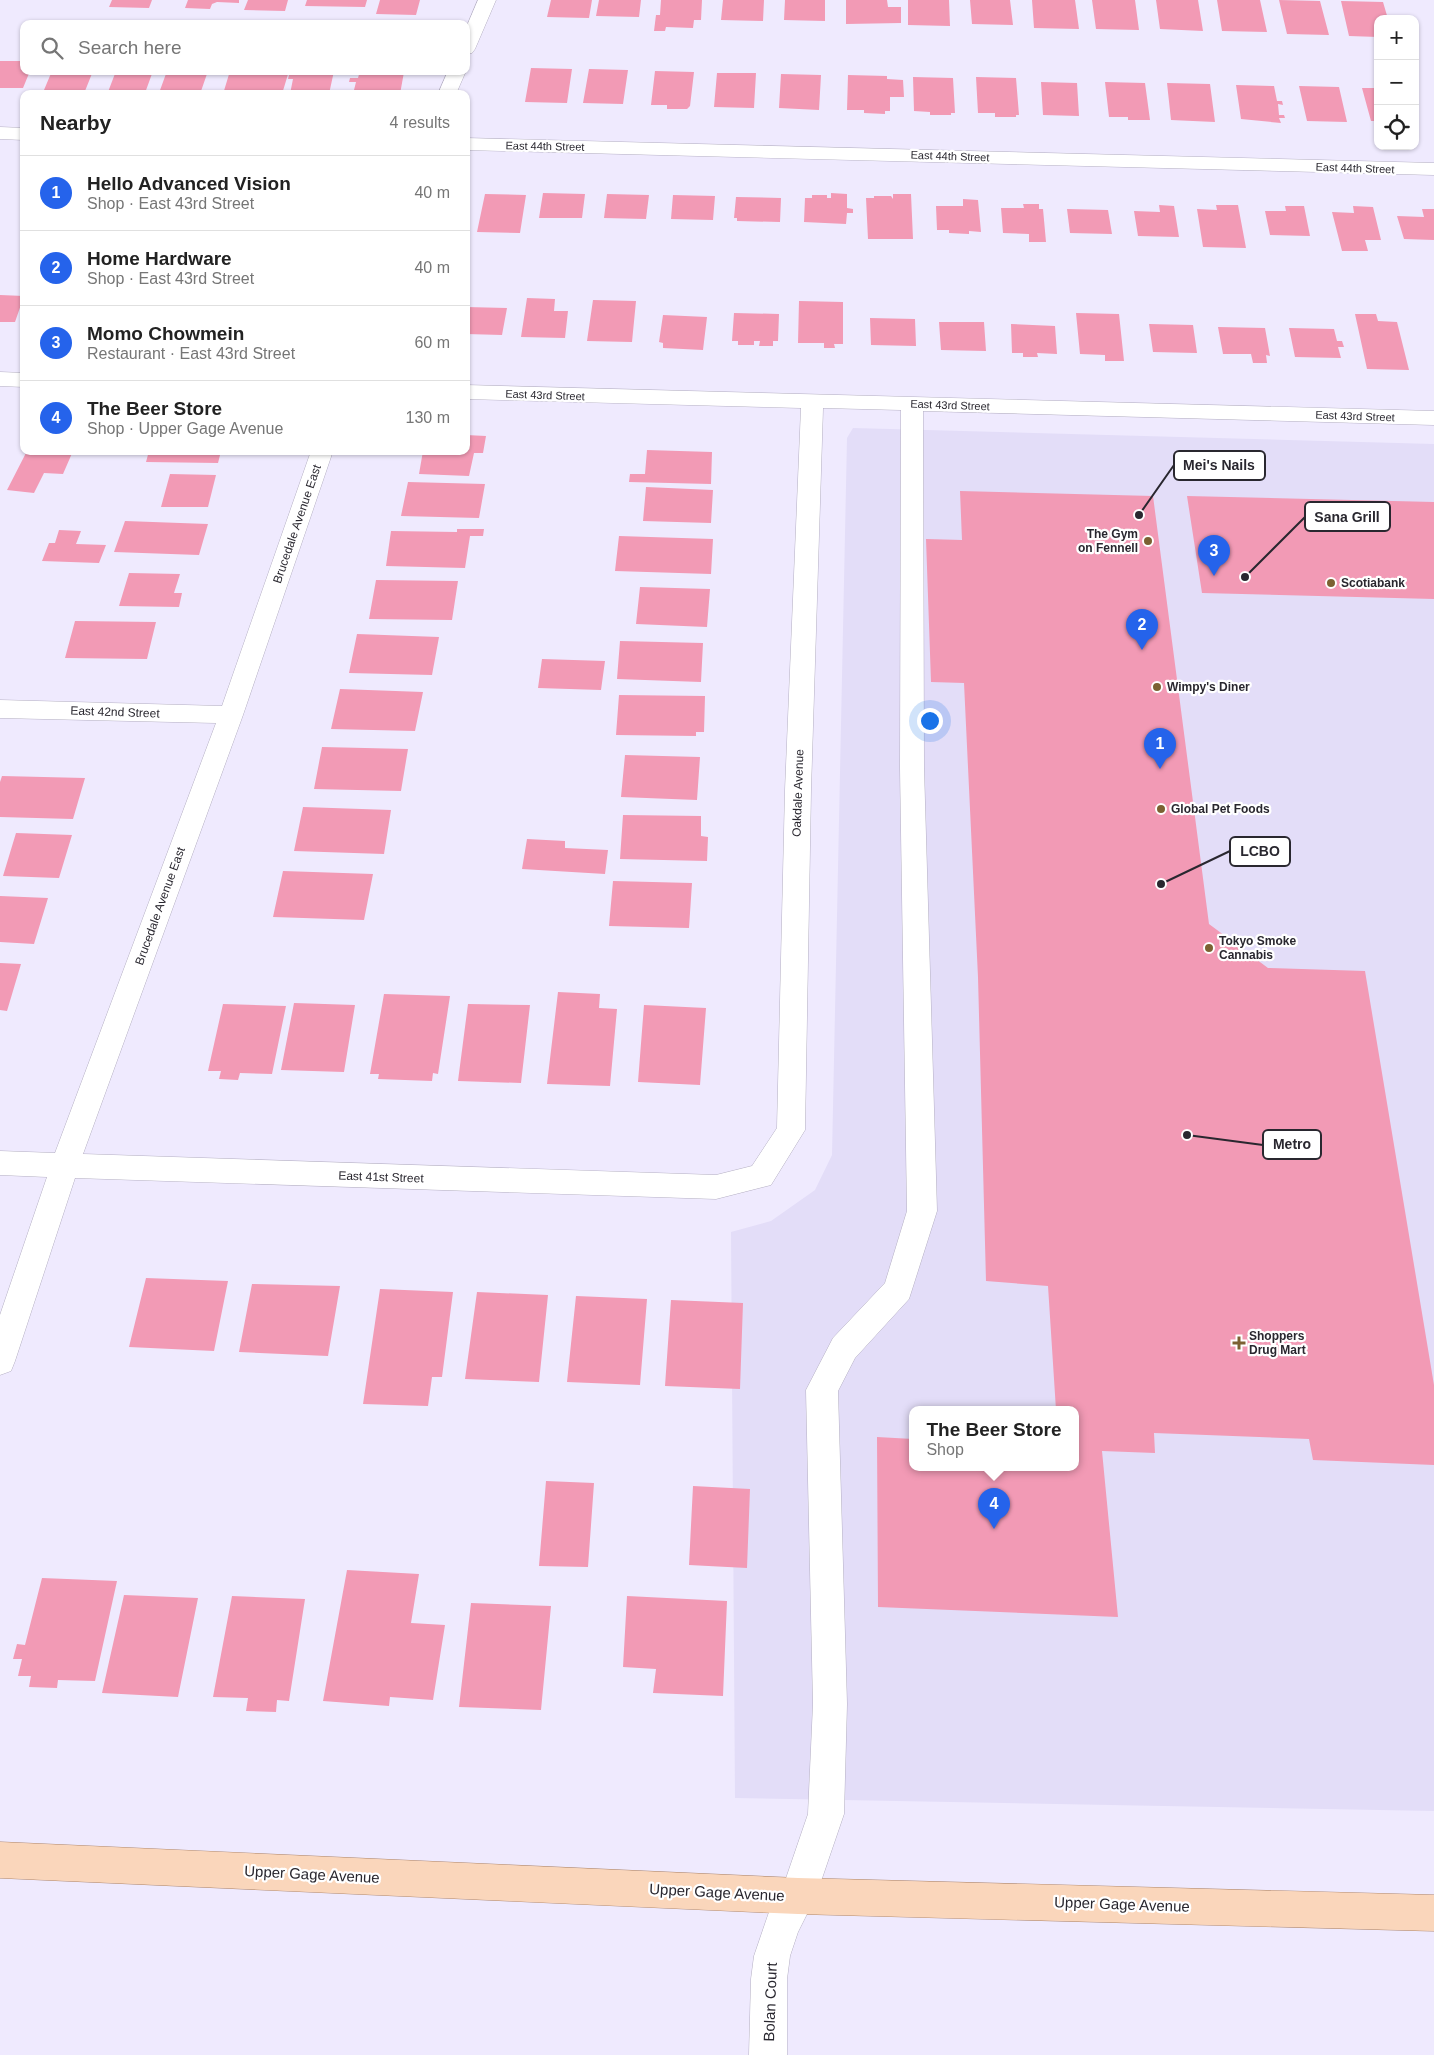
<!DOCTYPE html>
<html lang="en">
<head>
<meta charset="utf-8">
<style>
  :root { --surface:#fff; --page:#f2f2f2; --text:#222; --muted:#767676; --line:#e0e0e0; --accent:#2563eb }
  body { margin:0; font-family:Arial,sans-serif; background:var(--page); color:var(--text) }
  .controls { position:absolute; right:15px; top:15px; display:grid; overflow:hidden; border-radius:10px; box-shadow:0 1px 4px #0004 }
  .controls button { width:45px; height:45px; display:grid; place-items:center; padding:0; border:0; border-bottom:1px solid var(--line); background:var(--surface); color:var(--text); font:25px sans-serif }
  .you { position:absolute; left:929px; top:720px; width:18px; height:18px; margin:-12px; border:4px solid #fff; border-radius:50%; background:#1a73e8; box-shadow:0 0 0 8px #1a73e833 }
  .badge { display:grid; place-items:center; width:32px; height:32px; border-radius:50%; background:var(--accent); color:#fff; font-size:16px; font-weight:700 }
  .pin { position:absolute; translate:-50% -41px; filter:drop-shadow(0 1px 2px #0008) }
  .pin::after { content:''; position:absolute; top:26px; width:18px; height:15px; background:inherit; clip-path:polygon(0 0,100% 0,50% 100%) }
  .popup { position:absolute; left:909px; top:1406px; width:170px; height:65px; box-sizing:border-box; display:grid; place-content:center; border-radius:10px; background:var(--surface); filter:drop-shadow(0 1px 4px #0005); font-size:16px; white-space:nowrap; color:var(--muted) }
  .popup b { font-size:19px; color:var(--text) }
  .popup::after { content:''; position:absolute; left:50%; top:100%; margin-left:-10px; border:10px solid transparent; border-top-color:var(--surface) }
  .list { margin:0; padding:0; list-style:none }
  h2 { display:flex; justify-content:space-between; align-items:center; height:65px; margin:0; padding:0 20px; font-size:21px }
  h2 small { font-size:16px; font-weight:400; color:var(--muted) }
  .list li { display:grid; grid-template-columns:32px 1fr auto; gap:15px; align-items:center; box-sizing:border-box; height:75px; padding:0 20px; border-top:1px solid var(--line) }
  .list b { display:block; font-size:19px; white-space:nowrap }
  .list p { margin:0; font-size:16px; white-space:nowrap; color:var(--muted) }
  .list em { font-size:16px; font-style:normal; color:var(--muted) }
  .icon { flex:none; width:28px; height:28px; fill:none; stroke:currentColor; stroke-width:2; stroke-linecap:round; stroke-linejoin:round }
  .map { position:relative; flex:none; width:1434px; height:2055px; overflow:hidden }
  .search { position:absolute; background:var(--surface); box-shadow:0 1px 4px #0004; left:20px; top:20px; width:450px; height:55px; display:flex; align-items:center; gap:12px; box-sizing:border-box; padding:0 18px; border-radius:10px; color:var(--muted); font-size:19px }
  .panel { position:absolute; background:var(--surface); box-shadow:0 1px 4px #0004; left:20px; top:90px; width:450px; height:365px; border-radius:10px }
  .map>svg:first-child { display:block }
  .built { fill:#e3ddf8; fill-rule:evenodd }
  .building { fill:#f29ab5 }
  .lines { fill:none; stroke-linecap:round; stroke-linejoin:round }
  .minor-casing { stroke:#b4afc2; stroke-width:1 }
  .major-casing { stroke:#ae876d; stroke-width:1 }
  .minor { fill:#fff; fill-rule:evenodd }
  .major { fill:#fad6bb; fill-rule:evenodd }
  .poi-dot { fill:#7b6132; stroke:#fff; stroke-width:2 }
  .labels { text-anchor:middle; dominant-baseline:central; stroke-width:4.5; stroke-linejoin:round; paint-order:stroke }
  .far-street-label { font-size:11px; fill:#29272f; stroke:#fff }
  .street-label { font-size:12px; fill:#29272f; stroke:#fff }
  .poi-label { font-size:12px; font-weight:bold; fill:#29272f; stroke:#fff; text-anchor:start }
  .near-street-label { font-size:15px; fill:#29272f; stroke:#fff }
  .leader { fill:none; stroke:#29272f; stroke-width:2 }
  .callout-dot { fill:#29272f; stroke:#fff; stroke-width:2 }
  .callout { fill:#fff; stroke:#29272f; stroke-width:2 }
  .callout-label { font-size:14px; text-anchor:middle; font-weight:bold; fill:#29272f }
</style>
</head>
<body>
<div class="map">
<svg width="1434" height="2055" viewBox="0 0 1434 2055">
  <rect width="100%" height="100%" fill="#efeafe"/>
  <path class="built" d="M853 428 1434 444V1811L735 1798 731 1232 771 1221 815 1190 832 1155 847 438ZM913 1410H1075V1468H913Z"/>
  <path class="building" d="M112 0H152L149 8 109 7Z
    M188 0H239V3L217 2 212 4 210 9 185 8Z
    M248 0H288L285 11 244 10Z
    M307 0H367L365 7 305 6Z
    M380 0H420L416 15 376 14Z
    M551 0H592L589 18 547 17Z
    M599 0H641L639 17 596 16Z
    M661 0H702L701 20H694L693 28 666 27 665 31H654L656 15H660Z
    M723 0H764L763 21 721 20Z
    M785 0H825V21L784 20Z
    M846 0H887L888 7H901V23L846 24Z
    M908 0H949L950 26 908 25Z
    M970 0H1010L1013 25 972 24Z
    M1032 0H1075L1079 29 1034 28Z
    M1092 0H1135L1139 30 1096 29Z
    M1156 0H1198L1203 31 1160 29Z
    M1217 0H1260L1267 32 1222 31Z
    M1279 0 1320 1 1329 35 1287 34Z
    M1341 1 1383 2 1388 19H1378V37L1349 36Z
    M0 61H24V71H30L23 88H0Z
    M531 68 572 69 567 103 525 102Z
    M589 69 628 70 623 104 583 103Z
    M52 71H93L85 91 44 90Z
    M116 71H153L145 93 108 92Z
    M167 71H208L200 94 159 93Z
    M230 71H289L282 94H223Z
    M295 71H334L329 94H290L293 79H288L289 75H294Z
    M360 71 404 72 400 94H353L356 82H349L350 78H358Z
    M655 71 694 72 690 106 687 109H667V105H651Z
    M717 73H756L754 108 714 107Z
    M781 74 821 75 819 110 779 108Z
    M848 75 887 76V79L903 80 904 97H890V111H885V114L864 113V110H847Z
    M913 77 953 78 955 113H951V115H930V112L914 111Z
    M976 77 1016 78 1019 115H1016V117H995V113H978Z
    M1041 82 1077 83 1079 116 1043 115Z
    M1105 82 1145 83 1150 120H1128V117H1109Z
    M1167 83 1210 84 1215 122 1171 120Z
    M1236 85 1274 86 1277 101H1282L1283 105 1278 104 1279 115H1284L1285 118H1279L1281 123 1241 119Z
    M1299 86 1339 87 1347 122 1307 121Z
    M1362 88H1378V121H1371Z
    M543 193 585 194 582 218H539Z
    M831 193 847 194V208L853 209V213H847L846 224 804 222 805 198H812V195H827V198H831Z
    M485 194 526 195 520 233 477 232Z
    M607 194 649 195 646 219 604 218Z
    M893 194H911L913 239H868L866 198H874V196H891L893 199Z
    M673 195 715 196 713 220 671 219Z
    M736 197 781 198 780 222 737 221V218H734Z
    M963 199 978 200 981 232 969 231V234L949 233V230H937L936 206H963Z
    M1023 204H1039V209H1043L1046 242H1029V234L1003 233 1001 208H1024Z
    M1159 205 1174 206 1179 237 1138 236 1134 211 1160 212Z
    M1216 205H1238L1246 248 1203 247 1197 209 1217 210Z
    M1285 206H1304L1310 236 1270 235 1265 211H1286Z
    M1353 206 1373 207 1381 240H1365L1368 251H1342L1332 212 1354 213Z
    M1067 209 1108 210 1112 234 1070 233Z
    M1422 209H1434V240L1404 239 1397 216 1424 217Z
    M0 295 24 296 15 322H0Z
    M527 298 555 299 554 311H568L565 338 521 337Z
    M593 300 636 301 632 342 587 341Z
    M799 301 843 302V344H834L835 348H824V343H798Z
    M466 307 507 308 502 335 466 334Z
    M734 313 779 314 778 341H773V346H759L760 341H754V345H738V341H732Z
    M1076 313 1119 314 1124 361H1105V355L1080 354Z
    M1355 314H1376L1378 321 1397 322 1409 370 1367 369Z
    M663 315 707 317 703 350 663 348V343L659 342Z
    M870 318 915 319 916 346 871 345Z
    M939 322H984L986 351 941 350Z
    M1011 324 1055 326 1057 354 1037 353 1038 357H1023V353H1012Z
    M1149 324 1193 325 1197 353 1153 352Z
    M1218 327 1265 328 1270 356 1266 355 1267 363H1253L1251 354H1223Z
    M1289 328 1334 329 1337 341H1342L1344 347H1338L1341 358 1295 357Z
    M466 435 486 436 483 453H474L469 476 419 474 423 451H466Z
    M647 450 712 452 711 484 629 482 630 474H645Z
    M27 451H73L63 474 44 473 34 493 7 490Z
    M149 451H221L218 463 146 462Z
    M170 474 216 475 208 507H161Z
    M408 482 485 484 479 518 401 516Z
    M646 487 713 490 711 523 643 521Z
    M960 491 1153 496 1209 924 1268 968 1365 971 1434 1385V1465L1313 1460 1309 1439 1154 1433 1155 1453 1102 1451 1118 1617 878 1607 877 1437 913 1439V1468H1075V1410H1056L1048 1286 986 1281 978 977 964 683 931 682 926 539 962 540Z
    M1187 496 1434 502V599L1202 593Z
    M125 521 208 524 199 555 114 552Z
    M457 529H484L483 536H470L465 568 386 566 391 531 457 532Z
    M59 530 81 531 76 544 106 545 99 563 42 561 49 543H55Z
    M619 536 713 539 711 574 615 571Z
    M129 573 180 574 174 593H182L179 607 119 606Z
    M376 580 458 581 452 620 369 619Z
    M640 587 710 589 707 627 636 624Z
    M75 621 156 622 147 659 65 658Z
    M357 634 439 637 432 675 349 673Z
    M620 641 703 643 701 682 617 679Z
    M542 659 605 661 601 690 538 688Z
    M340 689 423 692 415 731 331 729Z
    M619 695 705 696 704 732H696V736L616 735Z
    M322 747 408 749 401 791 314 789Z
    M625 755 700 757 697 800 621 797Z
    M2 776 85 778 73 819 0 817V782Z
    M303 807 391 810 384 854 294 851Z
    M623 815 701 816V836L708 837 707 861 620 859Z
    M16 833 72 835 59 878 3 876Z
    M527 839 565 841V848L608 850 605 874 522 869Z
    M283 871 373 874 364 920 273 917Z
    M613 881 692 883 689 928 609 926Z
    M0 896 48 898 34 944 0 942Z
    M0 963 21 964 7 1011 0 1010Z
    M558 992 600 994 599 1008 617 1009 610 1086 547 1084Z
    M384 994 450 996 438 1074 433 1073 432 1081 378 1079 379 1074H370Z
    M294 1003 355 1005 344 1072 281 1070Z
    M223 1004 286 1006 272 1074 240 1073 238 1080 219 1079 221 1071H208Z
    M468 1004 530 1005 521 1083 458 1081Z
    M644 1005 706 1008 700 1085 638 1082Z
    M146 1278 228 1281 214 1351 129 1347Z
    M252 1284 340 1286 328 1356 239 1352Z
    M380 1289 453 1292 442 1377H432L428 1406 363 1404Z
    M477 1292 548 1295 539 1382 465 1379Z
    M576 1296 647 1299 640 1385 567 1382Z
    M671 1300 743 1303 740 1389 665 1386Z
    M546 1481 594 1483 588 1567 539 1566Z
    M693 1486 750 1489 747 1568 689 1565Z
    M347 1570 419 1574 411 1623 445 1625 433 1700 390 1697 389 1706 323 1701Z
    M42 1578 117 1581 95 1681 58 1680 57 1688 29 1687 31 1676H18L22 1659H13L17 1644 25 1645Z
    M124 1595 198 1598 178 1697 102 1693Z
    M232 1596 305 1599 289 1701 277 1700 276 1712 246 1711 248 1698 213 1697Z
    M627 1596 727 1601 723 1696 653 1693 656 1669 623 1667Z
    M471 1603 551 1606 541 1710 459 1707Z"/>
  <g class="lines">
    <g class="minor-casing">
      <path id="minor" d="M478 0H496L475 49 472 53 466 54V28Z
        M448 71H466L456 94H438Z
        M0 127 24 128V140L0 139Z
        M466 138 1434 163V175L466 150Z
        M0 372 24 373V387L0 386Z
        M466 385 1434 411V425L923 411 924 768 937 1211 909 1299 855 1358 838 1391 847 1704 844 1814 816 1896 798 1932 790 1956 787 1979V2055H749L751 1979 754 1956 769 1912 783 1887 808 1814 813 1704 806 1390 833 1338 885 1283 907 1211 900 768 901 410 823 408 811 790 805 1130 771 1185 716 1199 75 1178 15 1361 11 1371 0 1375V1315L47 1177 0 1175V1151L55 1153 216 723 0 718V700L222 706 311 451H333L243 715 83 1154 716 1175 752 1166 777 1128 785 790 801 408 466 399Z"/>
    </g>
    <g class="major-casing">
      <path id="major" d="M0 1842 798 1878 1434 1895V1931L798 1914 0 1878Z"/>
    </g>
    <use href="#minor" class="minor"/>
    <use href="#major" class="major"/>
  </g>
  <g class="poi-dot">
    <circle cx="1148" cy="541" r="5"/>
    <circle cx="1331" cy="583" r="5"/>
    <circle cx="1157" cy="687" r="5"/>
    <circle cx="1161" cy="809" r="5"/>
    <circle cx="1209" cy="948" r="5"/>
    <path d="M1236.5 1335.5h5v5h5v5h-5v5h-5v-5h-5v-5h5z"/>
  </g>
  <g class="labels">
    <g class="far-street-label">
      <text transform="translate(545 146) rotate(1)">East 44th Street</text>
      <text transform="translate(950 156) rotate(2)">East 44th Street</text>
      <text transform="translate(1355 168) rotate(2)">East 44th Street</text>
      <text transform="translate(545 395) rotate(2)">East 43rd Street</text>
      <text transform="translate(950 405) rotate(2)">East 43rd Street</text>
      <text transform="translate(1355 416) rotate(2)">East 43rd Street</text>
    </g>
    <g class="street-label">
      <text transform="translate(297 524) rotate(-71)">Brucedale Avenue East</text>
      <text transform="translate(115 712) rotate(2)">East 42nd Street</text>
      <text transform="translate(798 793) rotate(-88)">Oakdale Avenue</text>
      <text transform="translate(160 906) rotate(-70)">Brucedale Avenue East</text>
      <text transform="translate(381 1177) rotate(2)">East 41st Street</text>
    </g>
    <g class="poi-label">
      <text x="1138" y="534" text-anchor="end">The Gym<tspan x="1138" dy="14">on Fennell</tspan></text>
      <text x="1341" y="583">Scotiabank</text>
      <text x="1167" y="687">Wimpy's Diner</text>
      <text x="1171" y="809">Global Pet Foods</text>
      <text x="1219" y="941">Tokyo Smoke<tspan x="1219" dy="14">Cannabis</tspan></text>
      <text x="1249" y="1336">Shoppers<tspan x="1249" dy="14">Drug Mart</tspan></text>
    </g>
    <g class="near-street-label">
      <text transform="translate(312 1874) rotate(3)">Upper Gage Avenue</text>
      <text transform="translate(717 1892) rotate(3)">Upper Gage Avenue</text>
      <text transform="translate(1122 1904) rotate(2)">Upper Gage Avenue</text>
      <text transform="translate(770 2002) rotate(-88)">Bolan Court</text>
    </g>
  </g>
  <path class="leader" d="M1139 515L1174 465M1245 577L1305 517M1161 884L1230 851M1187 1135L1263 1145"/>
  <g class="callout-dot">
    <circle cx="1139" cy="515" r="5"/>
    <circle cx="1245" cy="577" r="5"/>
    <circle cx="1161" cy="884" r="5"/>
    <circle cx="1187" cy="1135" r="5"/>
  </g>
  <g class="callout">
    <rect x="1174" y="451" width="91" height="29" rx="5"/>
    <rect x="1305" y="502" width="85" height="29" rx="5"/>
    <rect x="1230" y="837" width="60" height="29" rx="5"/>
    <rect x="1263" y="1130" width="58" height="29" rx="5"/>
  </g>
  <g class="callout-label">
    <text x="1219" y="470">Mei's Nails</text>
    <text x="1347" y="522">Sana Grill</text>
    <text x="1260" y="856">LCBO</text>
    <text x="1292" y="1149">Metro</text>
  </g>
</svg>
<div class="controls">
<button>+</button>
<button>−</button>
<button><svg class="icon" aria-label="locate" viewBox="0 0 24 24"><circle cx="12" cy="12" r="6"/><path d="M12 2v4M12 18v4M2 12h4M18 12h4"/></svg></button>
</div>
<div class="you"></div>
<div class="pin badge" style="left:1160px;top:769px">1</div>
<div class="pin badge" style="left:1142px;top:650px">2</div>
<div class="pin badge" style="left:1214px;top:576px">3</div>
<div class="pin badge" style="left:994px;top:1529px">4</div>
<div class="popup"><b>The Beer Store</b>Shop</div>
<div class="search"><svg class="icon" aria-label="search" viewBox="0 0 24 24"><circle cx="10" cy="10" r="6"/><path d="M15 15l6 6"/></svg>Search here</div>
<section class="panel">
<h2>Nearby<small>4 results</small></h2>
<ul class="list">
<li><span class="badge">1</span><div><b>Hello Advanced Vision</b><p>Shop · East 43rd Street</p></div><em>40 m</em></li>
<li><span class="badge">2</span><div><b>Home Hardware</b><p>Shop · East 43rd Street</p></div><em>40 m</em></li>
<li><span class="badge">3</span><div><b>Momo Chowmein</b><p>Restaurant · East 43rd Street</p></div><em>60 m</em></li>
<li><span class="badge">4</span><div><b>The Beer Store</b><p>Shop · Upper Gage Avenue</p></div><em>130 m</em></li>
</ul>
</section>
</div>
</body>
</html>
